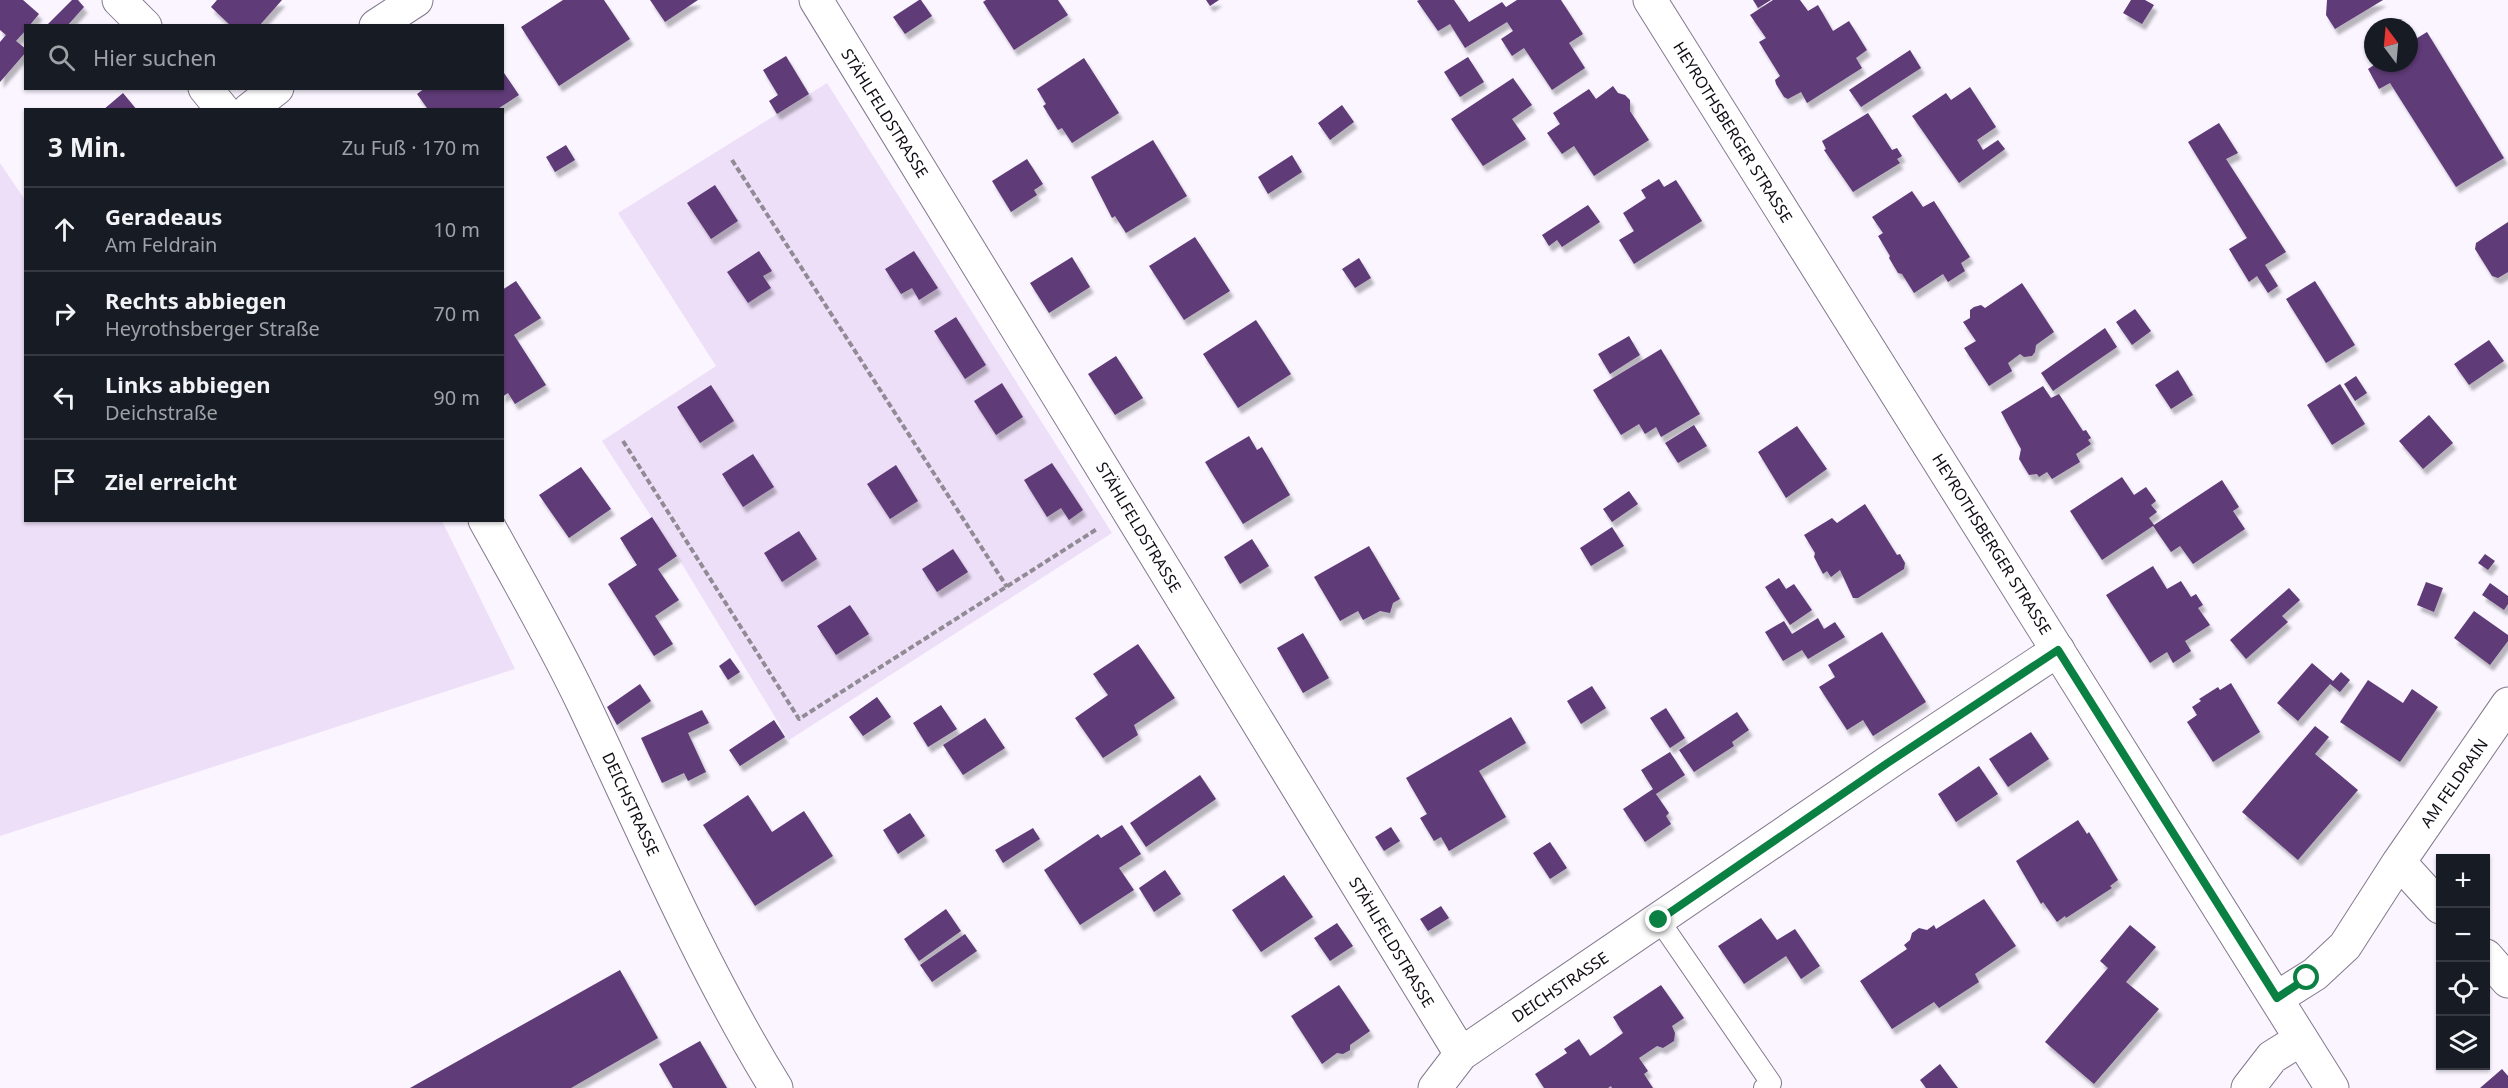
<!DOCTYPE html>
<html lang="de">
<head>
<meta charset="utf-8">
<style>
  :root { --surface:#171b24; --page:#20242c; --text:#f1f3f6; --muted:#9ea1a6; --line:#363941 }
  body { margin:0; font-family:"Noto Sans",sans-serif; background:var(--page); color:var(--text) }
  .controls { position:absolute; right:18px; bottom:18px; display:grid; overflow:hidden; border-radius:0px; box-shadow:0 2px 4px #0004 }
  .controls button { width:54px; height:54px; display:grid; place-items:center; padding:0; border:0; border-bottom:2px solid var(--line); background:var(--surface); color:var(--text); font:30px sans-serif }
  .compass { position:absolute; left:2364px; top:18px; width:54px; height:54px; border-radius:50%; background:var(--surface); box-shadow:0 2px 4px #0004; rotate:344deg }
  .stop { position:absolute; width:18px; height:18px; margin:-14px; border:4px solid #0b8043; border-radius:50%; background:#fff }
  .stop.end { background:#0b8043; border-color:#fff; box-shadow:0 2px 6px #0008 }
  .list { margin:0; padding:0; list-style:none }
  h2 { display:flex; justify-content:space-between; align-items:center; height:78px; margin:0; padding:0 24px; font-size:26px }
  h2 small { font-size:20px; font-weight:400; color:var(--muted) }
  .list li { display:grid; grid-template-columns:39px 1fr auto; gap:18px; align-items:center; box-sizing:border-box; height:84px; padding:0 24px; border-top:2px solid var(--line) }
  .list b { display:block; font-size:22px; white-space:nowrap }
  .list p { margin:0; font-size:20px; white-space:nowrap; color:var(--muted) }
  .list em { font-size:20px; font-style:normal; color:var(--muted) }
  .icon { flex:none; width:33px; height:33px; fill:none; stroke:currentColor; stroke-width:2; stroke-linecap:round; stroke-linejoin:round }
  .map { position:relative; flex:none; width:2508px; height:1088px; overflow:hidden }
  .search { position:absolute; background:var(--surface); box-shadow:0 2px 4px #0004; left:24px; top:24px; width:480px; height:66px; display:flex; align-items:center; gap:15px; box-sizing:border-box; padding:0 21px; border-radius:0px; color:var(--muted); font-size:22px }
  .panel { position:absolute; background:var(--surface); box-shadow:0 2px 4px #0004; left:24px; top:108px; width:480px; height:414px; border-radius:0px }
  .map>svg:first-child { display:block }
  .green { fill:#eddff8 }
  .building { fill:#5f3a77; filter:url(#shadow) }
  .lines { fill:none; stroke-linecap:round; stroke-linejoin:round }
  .service-casing { stroke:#84788e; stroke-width:22 }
  .minor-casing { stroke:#84788e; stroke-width:35 }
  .tertiary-casing { stroke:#84788e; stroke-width:35 }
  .path { stroke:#908b94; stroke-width:4; stroke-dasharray:6 3; stroke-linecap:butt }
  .service { stroke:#fff; stroke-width:20 }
  .minor { stroke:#fff; stroke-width:33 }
  .tertiary { stroke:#fff; stroke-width:33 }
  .route { stroke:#0b8043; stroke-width:8 }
  .labels { text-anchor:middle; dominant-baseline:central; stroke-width:6; stroke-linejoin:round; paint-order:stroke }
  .street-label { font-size:16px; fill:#120d15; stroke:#fff }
</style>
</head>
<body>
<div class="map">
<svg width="2508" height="1088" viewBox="0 0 2508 1088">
  <defs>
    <filter id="shadow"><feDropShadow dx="3.5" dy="6" stdDeviation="1.5" flood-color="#0004"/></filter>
  </defs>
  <rect width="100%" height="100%" fill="#faf5ff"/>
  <path class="green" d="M827 83 1112 533 789 740 677 556 602 441 716 366 618 213Z
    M0 163 25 200 26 520 442 521 515 669 0 836Z"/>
  <path class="building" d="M0 0H23L39 14 29 26H26V30L16 41 26 49V52L0 82V42L6 35 0 30Z
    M72 0H78L84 7 67 26H46Z
    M217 0H282L259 26H231L211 7Z
    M563 0H604L630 39 559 86 521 27Z
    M650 0H698L665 22Z
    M919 0H921L932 16 905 34 893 17Z
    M986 0H1058L1068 15 1014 50 983 2Z
    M1206 0H1219L1210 6Z
    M1419 0H1454L1469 22 1502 2 1506 7 1517 0H1561L1583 34 1569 43 1585 68 1552 90 1524 48 1512 56 1501 39 1513 31 1507 22 1465 48 1450 24 1438 31 1417 1Z
    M1753 0H1771L1758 8Z
    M1773 0H1800L1808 11 1818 5 1833 31 1849 21 1867 50 1856 58 1862 68 1807 103 1801 92 1788 99 1784 97 1776 84 1775 80 1780 76 1759 42 1766 38 1750 15Z
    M2131 0H2145L2154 5 2142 24 2123 13Z
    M2327 0H2383L2335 29 2326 15Z
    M2427 32 2504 158 2456 187 2390 83 2379 89 2368 69 2377 63H2409V43Z
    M1910 50 1921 68 1861 107 1849 90Z
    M786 56 809 94 777 114 769 101 778 95 763 70Z
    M1468 57 1484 82 1460 97 1444 72Z
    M1084 58 1119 113 1072 143 1062 128 1058 130 1043 106 1046 104 1037 89Z
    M502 70 519 95 496 110H424L427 108 417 94 425 88H502Z
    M1513 78 1532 105 1512 119 1526 139 1483 166 1451 119Z
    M1613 86 1618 93 1625 95 1630 100V111L1649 140 1594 176 1574 146 1562 154 1547 133 1560 124 1553 113 1589 89 1596 99Z
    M1970 87 1996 127 1977 140 1983 150 1998 140 2005 149 1959 183 1912 116 1946 93 1951 100Z
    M123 93 137 110H103Z
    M1342 105 1354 122 1330 140 1318 123Z
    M1868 113 1892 150 1897 148 1902 156 1897 159 1900 163 1853 192 1824 150 1826 149 1822 141Z
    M2219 123 2238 153 2226 159 2286 252 2265 265 2278 286 2268 293 2257 276 2249 282 2229 249 2247 238 2188 142Z
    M1153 140 1187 196 1126 233 1115 216 1112 218 1091 177Z
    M566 145 575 160 555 172 546 157Z
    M1292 155 1302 172 1268 194 1258 177Z
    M1027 159 1043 184 1034 190 1037 195 1011 212 992 181Z
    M1659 179 1664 187 1676 180 1702 221 1634 264 1619 240 1634 231 1623 213 1646 198 1641 190Z
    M715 185 738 221 711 239 687 203Z
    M1912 191 1923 207 1934 201 1970 257 1961 263 1965 271 1948 282 1943 274 1914 293 1902 274 1898 273 1889 258 1890 256 1878 236 1883 233 1872 217Z
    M1588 205 1600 222 1562 247 1557 240 1549 246 1542 235Z
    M2508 222V272L2498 278 2492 276 2475 249 2476 243Z
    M1195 237 1230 291 1184 320 1149 266Z
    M759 251 772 271 763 276 771 288 748 303 727 272Z
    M914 251 938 288 919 300 912 288 901 294 885 269Z
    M1072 257 1090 287 1049 313 1030 283Z
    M1359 258 1371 278 1355 288 1342 269Z
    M516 281 541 318 514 335 546 385 515 404 508 393 502 397V290Z
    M2315 281 2355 345 2326 363 2286 299Z
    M2022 283 2054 332 2036 345 2035 352 2032 356 2024 357 2020 354 2008 363 2012 371 1989 386 1964 348 1976 341 1963 322 1970 318V310L1974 307 1981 305 1985 308Z
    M2135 309 2151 331 2132 345 2116 322Z
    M956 317 986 365 965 379 934 331Z
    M1256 320 1291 374 1238 408 1203 354Z
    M2105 328 2117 347 2053 391 2041 373Z
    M1629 336 1640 355 1610 374 1598 354Z
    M2489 340 2504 361 2469 385 2454 364Z
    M1661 349 1700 414 1661 437 1656 427 1645 434 1639 424 1621 435 1593 390Z
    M1116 356 1143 398 1115 415 1088 374Z
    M2178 370 2193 395 2171 409 2155 385Z
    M2356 376 2367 393 2355 401 2344 384Z
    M1002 383 1023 417 996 435 974 401Z
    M2340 384 2365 424 2332 445 2307 405Z
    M711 385 734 421 700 443 677 407Z
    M2043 386 2051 398 2059 394 2083 431 2086 430 2091 438 2088 440 2091 444 2076 454 2080 462 2052 479 2047 472 2039 477 2037 474 2029 475 2019 459 2021 449 2001 412Z
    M2429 415 2453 443 2423 469 2399 441Z
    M1694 425 1707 446 1678 463 1665 443Z
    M1797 426 1827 469 1786 498 1758 452Z
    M1249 436 1257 450 1262 447 1290 495 1243 524 1205 462Z
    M753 454 774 487 743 507 722 474Z
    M1052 463 1083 510 1069 520 1061 508 1047 517 1024 480Z
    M896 465 918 501 890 519 867 484Z
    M581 467 611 509 569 538 539 495Z
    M2122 477 2134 495 2146 487 2156 501 2151 505 2157 512 2149 518 2154 525 2222 480 2239 507 2233 511 2245 529 2193 564 2180 546 2171 552 2153 526 2102 560 2070 511Z
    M1629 491 1638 504 1612 522 1603 509Z
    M1865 504 1897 555 1900 554 1905 563 1904 569 1858 598H1853L1840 570 1831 577 1827 571 1823 574 1814 557 1815 553 1804 535 1832 518 1837 523Z
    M652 517 677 556 658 569 679 600 655 616 673 644 654 656 608 584 637 565 620 538Z
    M1612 527 1624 546 1591 566 1580 548Z
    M799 531 817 559 782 582 764 553Z
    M1252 539 1269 566 1240 584 1224 557Z
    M1369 546 1400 599 1393 603 1390 613 1380 611 1363 620 1358 611 1340 621 1314 577Z
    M953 549 968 572 937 592 922 569Z
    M2485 554 2495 561 2488 570 2478 563Z
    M2153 566 2167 589 2181 581 2191 597 2196 594 2203 605 2198 608 2210 625 2185 641 2191 651 2173 663 2167 652 2150 663 2106 595Z
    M1779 578 1786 589 1794 584 1812 610 1790 625 1765 587Z
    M2426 582 2443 588 2434 612 2417 605Z
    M2490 583 2508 596V604L2504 610 2482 595Z
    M2289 588 2300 600 2282 616 2288 622 2246 659 2230 640Z
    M850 605 869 634 836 655 817 626Z
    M2474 611 2508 635V641L2490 665 2454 638Z
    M1818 618 1824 629 1835 622 1845 637 1808 659 1802 650 1783 661 1765 632 1784 621 1792 634Z
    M1882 632 1926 702 1873 736 1863 720 1847 730 1819 687 1835 677 1828 665Z
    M1303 633 1329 678 1303 693 1277 648Z
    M1138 644 1175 698 1134 725 1138 735 1103 758 1075 718 1108 695 1093 674Z
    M730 658 740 672 728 680 719 666Z
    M2312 663 2333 681 2341 672 2350 680 2340 692 2330 684 2298 721 2277 703Z
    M2368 680 2403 703 2412 689 2438 707 2400 762 2340 722Z
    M2231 683 2260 732 2213 762 2187 722 2197 715 2192 707 2201 701 2199 699 2218 687 2220 690Z
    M640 684 651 701 617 725 607 707Z
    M1592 686 1606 708 1581 724 1567 701Z
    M877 697 891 717 863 736 849 717Z
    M941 705 957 729 928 747 913 723Z
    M1666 708 1685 738 1670 748 1650 718Z
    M702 710 709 723 688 733 706 772 688 781 684 773 662 783 641 738Z
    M1737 712 1749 730 1732 742 1734 746 1694 772 1679 750Z
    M1511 717 1526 743 1479 771 1506 817 1449 851 1441 837 1434 841 1420 818 1427 814 1406 778Z
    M985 718 1005 748 963 775 943 745Z
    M774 720 785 737 740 766 729 750Z
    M2315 726 2329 737 2315 754 2358 790 2298 860 2242 812Z
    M2031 732 2049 759 2008 787 1989 759Z
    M1670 752 1685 775 1656 794 1669 813 1666 816 1671 824 1645 842 1623 809 1653 789 1641 770Z
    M1979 766 1998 794 1956 822 1938 794Z
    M1200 775 1216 799 1146 847 1130 823Z
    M748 795 772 832 804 811 833 856 755 906 703 825Z
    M910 813 925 836 898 854 883 830Z
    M2078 820 2087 834 2089 832 2118 880 2110 886 2112 888 2066 918 2065 916 2057 922 2043 902 2041 904 2016 861Z
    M1122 825 1141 854 1119 868 1134 890 1080 925 1044 870 1098 834 1101 838Z
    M1391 827 1400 841 1384 851 1375 837Z
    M1033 828 1040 839 1003 863 995 850Z
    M1550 842 1567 868 1550 879 1533 853Z
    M1165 870 1181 894 1154 912 1139 888Z
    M1284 875 1313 917 1261 952 1232 910Z
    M1984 899 2016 946 1975 974 1979 982 1939 1008 1934 1002 1892 1029 1860 981 1907 949 1904 945 1910 940 1912 933 1919 928 1927 930 1934 925 1936 929Z
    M1441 906 1449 918 1428 931 1420 919Z
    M946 909 961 931 919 961 904 939Z
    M1761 918 1777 940 1795 929 1820 966 1801 979 1786 956 1744 984 1718 946Z
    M1337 923 1353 946 1330 961 1314 938Z
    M2130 925 2156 947 2126 982 2159 1009 2094 1084 2045 1042 2108 968 2100 961Z
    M965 934 977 951 932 982 920 965Z
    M620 970 658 1038 571 1088H410Z
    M1339 985 1370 1031 1350 1045V1050L1343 1054 1337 1053 1322 1064 1291 1016Z
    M1661 985 1684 1018 1672 1026 1675 1033 1674 1041 1663 1048 1657 1046 1639 1058 1648 1071 1644 1074 1653 1088H1612L1611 1086 1608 1088H1544L1535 1074 1567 1053 1564 1049 1579 1039 1590 1056 1605 1046 1623 1033 1613 1017Z
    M700 1041 727 1088H673L659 1064Z
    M1940 1064 1958 1088H1926L1920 1080Z
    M2502 1069 2508 1076V1088H2480Z"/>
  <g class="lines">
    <g class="service-casing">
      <path id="service" d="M1659 920 1771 1083 1764 1088"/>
    </g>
    <g class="minor-casing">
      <path id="minor" d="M119 0 145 26
        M816 0 1461 1054
        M376 26 416 0
        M205 88 223 110
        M249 110 277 88
        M485 520C519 581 554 642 584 705 645 834 701 966 776 1088
        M2399 862 2440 907
        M2486 956 2508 981
        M2277 998 2315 974 2345 946 2399 862 2508 704
        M1435 1088 1461 1054 1889 762 2058 650
        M2248 1088 2272 1057 2301 1039"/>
    </g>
    <g class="tertiary-casing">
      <path id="tertiary" d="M1650 0 2332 1088"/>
    </g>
    <path class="path" d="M732 160 1007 587
      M623 441 799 719 1097 529"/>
    <use href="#service" class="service"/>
    <use href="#minor" class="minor"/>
    <use href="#tertiary" class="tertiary"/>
  </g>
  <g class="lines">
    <path class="route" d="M1659 920 1889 762 2058 650 2277 998 2307 978"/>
  </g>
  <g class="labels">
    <g class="street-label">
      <text transform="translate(885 113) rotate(58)">STÄHLFELDSTRASSE</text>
      <text transform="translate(1733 132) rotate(58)">HEYROTHSBERGER STRASSE</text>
      <text transform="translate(1139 527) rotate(59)">STÄHLFELDSTRASSE</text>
      <text transform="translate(1992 544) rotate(58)">HEYROTHSBERGER STRASSE</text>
      <text transform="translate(2454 783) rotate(-55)">AM FELDRAIN</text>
      <text transform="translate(631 804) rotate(65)">DEICHSTRASSE</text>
      <text transform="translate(1392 942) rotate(59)">STÄHLFELDSTRASSE</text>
      <text transform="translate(1560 987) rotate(-34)">DEICHSTRASSE</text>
    </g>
  </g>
</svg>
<div class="controls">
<button>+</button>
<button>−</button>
<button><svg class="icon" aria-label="locate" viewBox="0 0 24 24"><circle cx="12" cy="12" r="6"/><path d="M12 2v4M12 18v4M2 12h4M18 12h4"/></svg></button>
<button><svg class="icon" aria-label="layers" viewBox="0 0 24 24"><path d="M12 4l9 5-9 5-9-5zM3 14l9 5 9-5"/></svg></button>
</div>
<svg class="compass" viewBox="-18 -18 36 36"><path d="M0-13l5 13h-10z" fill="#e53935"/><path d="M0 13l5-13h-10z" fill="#9ea1a6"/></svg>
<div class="stop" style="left:2307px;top:978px"></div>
<div class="stop end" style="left:1659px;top:920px"></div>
<div class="search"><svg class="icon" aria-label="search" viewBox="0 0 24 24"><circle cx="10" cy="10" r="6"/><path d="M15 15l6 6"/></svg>Hier suchen</div>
<section class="panel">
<h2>3 Min.<small>Zu Fuß · 170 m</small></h2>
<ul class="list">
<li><svg class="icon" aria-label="ahead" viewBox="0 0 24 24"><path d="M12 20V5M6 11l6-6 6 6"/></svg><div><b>Geradeaus</b><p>Am Feldrain</p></div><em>10 m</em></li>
<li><svg class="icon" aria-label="right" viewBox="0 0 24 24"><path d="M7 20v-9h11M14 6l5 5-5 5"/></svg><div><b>Rechts abbiegen</b><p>Heyrothsberger Straße</p></div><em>70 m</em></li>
<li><svg class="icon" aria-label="left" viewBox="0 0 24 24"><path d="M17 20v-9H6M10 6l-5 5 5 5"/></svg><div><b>Links abbiegen</b><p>Deichstraße</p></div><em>90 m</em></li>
<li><svg class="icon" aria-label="arrive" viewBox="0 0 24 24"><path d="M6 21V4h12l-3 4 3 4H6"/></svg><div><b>Ziel erreicht</b></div></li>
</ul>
</section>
</div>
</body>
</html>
